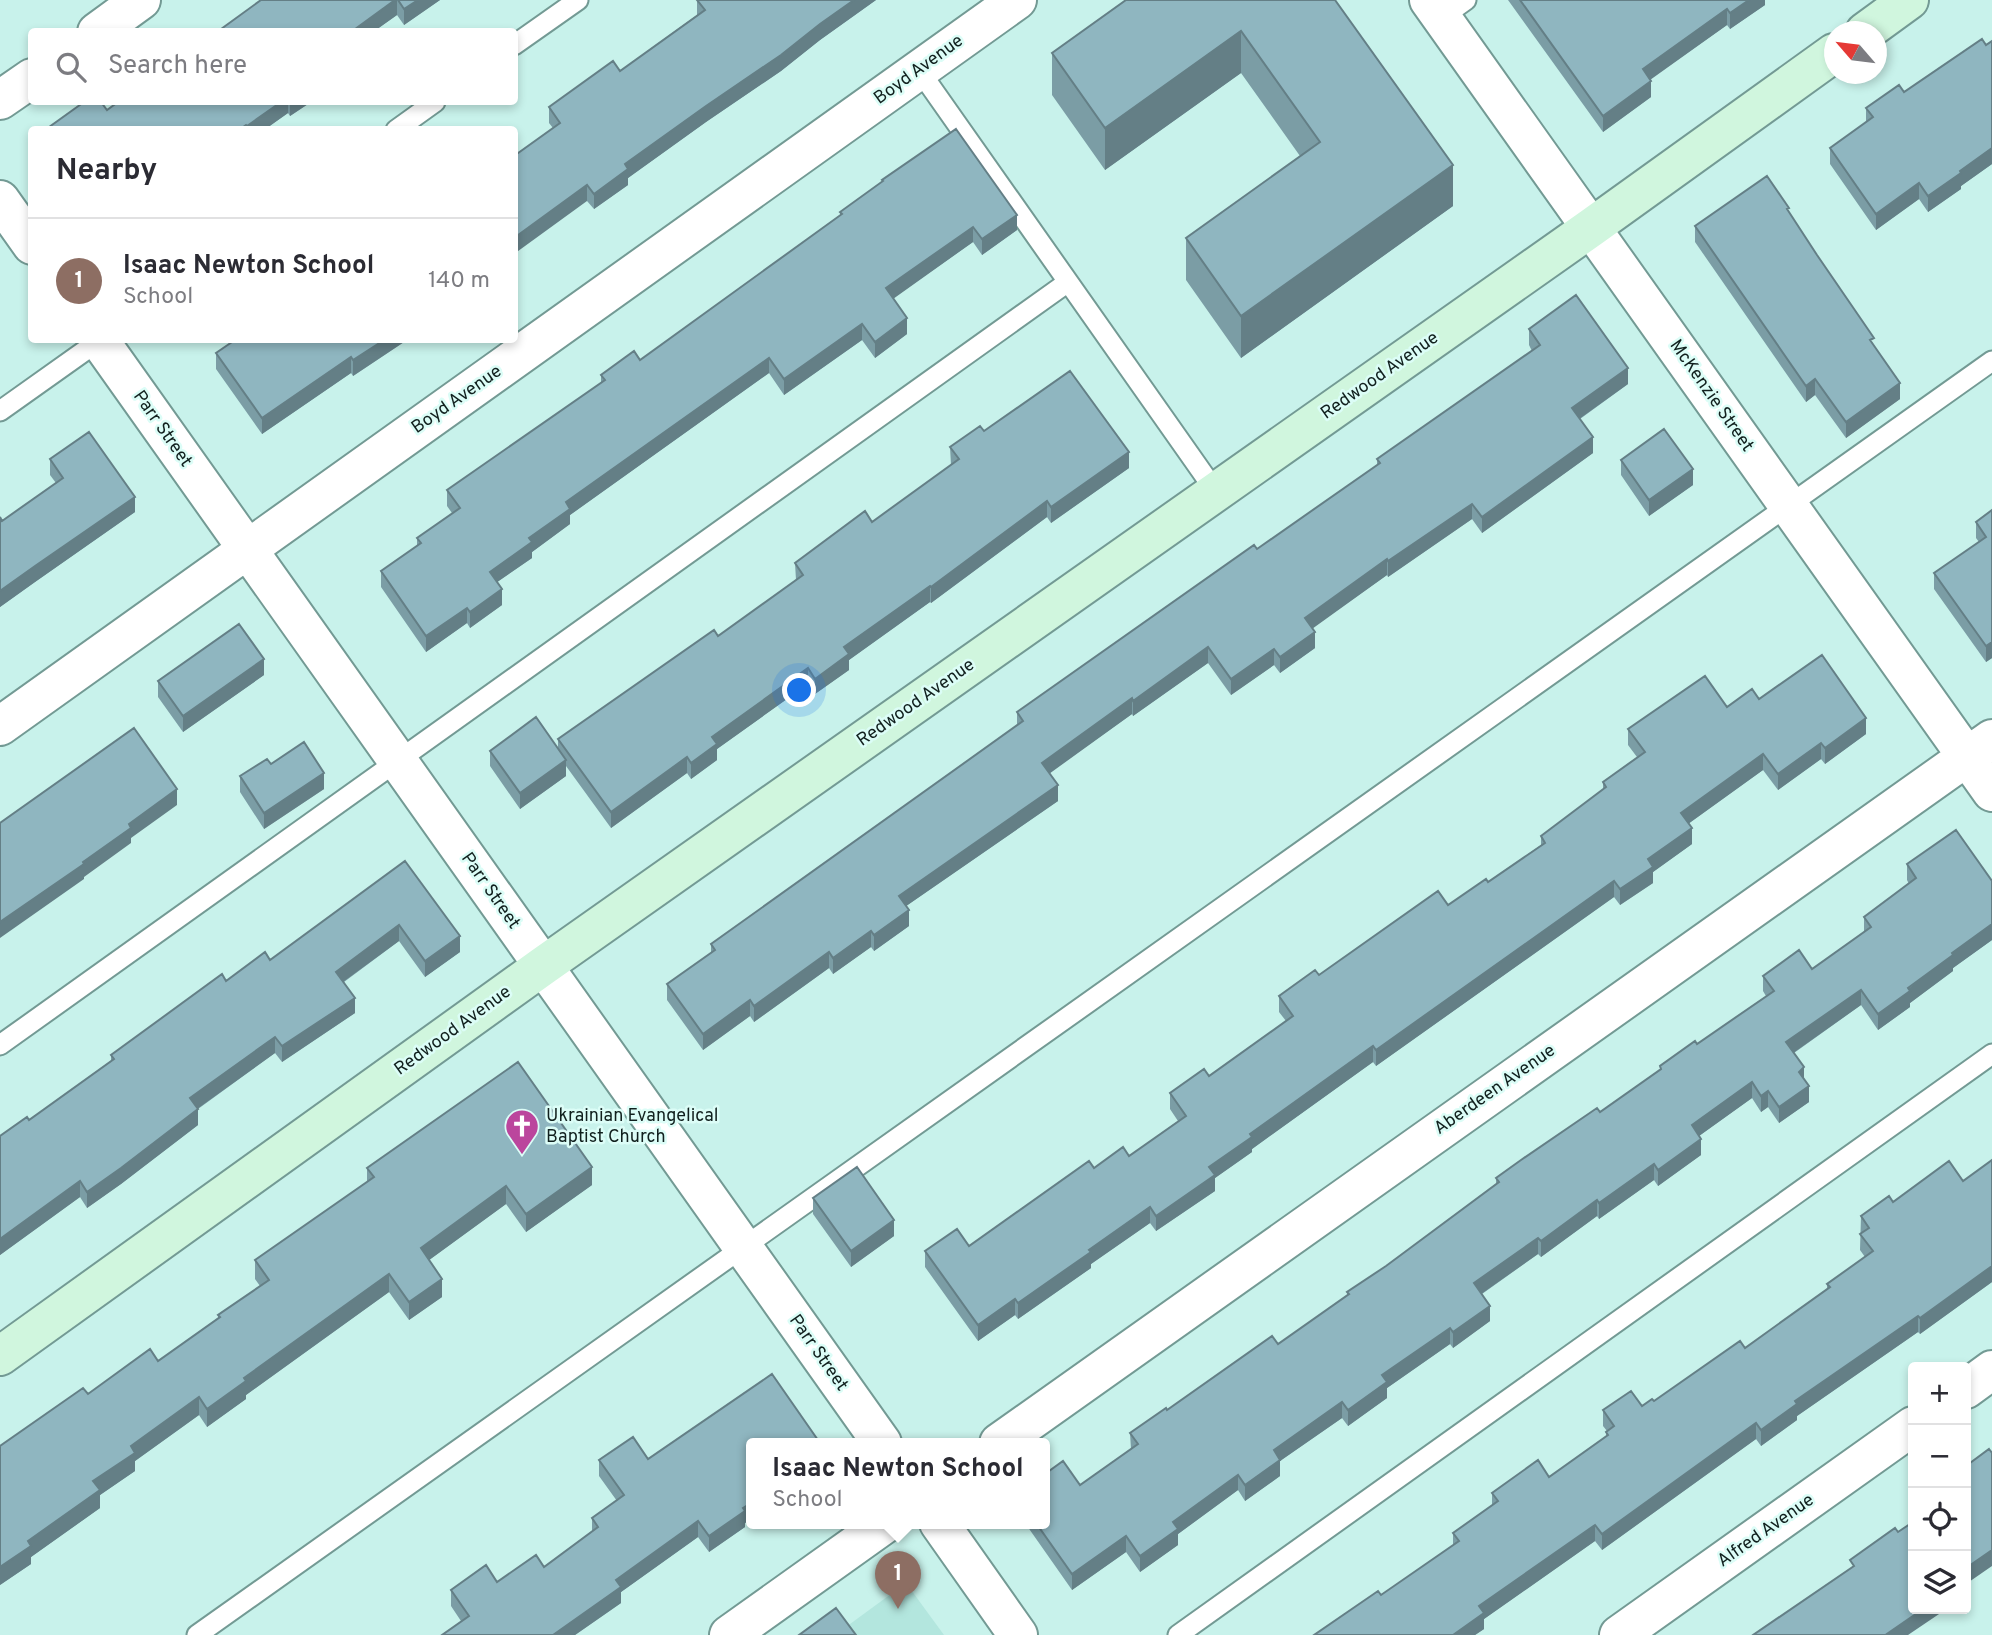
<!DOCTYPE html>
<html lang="en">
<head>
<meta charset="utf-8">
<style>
  :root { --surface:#fff; --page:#f2f2f3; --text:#2b2b33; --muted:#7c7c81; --line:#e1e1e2; --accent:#bb469d }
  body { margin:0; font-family:Overpass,sans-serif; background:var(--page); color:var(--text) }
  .controls { position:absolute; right:21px; bottom:21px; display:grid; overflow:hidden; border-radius:7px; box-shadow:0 4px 10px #0003 }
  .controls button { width:63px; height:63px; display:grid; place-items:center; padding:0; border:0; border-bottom:2px solid var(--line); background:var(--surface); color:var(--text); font:35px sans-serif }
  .compass { position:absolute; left:1824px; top:21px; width:63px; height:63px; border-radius:50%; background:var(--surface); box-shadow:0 4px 10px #0003; rotate:298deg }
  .you { position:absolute; left:800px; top:691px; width:24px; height:24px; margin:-18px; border:5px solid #fff; border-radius:50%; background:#1a73e8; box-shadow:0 0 0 10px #1a73e833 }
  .badge { display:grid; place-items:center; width:46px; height:46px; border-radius:50%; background:var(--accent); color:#fff; font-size:23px; font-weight:700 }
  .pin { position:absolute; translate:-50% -58px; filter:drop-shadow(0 2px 4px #0008) }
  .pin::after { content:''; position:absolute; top:37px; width:24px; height:21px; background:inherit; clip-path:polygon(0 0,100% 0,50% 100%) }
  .popup { position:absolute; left:746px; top:1438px; width:304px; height:91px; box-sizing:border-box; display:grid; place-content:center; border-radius:7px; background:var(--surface); filter:drop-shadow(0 2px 5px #0005); font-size:23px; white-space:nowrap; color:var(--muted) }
  .popup b { font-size:26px; color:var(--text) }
  .popup::after { content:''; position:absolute; left:50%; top:100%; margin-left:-14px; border:14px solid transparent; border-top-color:var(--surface) }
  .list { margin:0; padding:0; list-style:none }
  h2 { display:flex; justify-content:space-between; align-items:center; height:91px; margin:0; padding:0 28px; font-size:30px }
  h2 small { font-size:23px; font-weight:400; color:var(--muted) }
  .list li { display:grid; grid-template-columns:46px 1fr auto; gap:21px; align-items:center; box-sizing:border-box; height:126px; padding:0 28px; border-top:2px solid var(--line) }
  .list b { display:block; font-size:26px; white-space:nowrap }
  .list p { margin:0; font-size:23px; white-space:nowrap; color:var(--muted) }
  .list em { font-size:23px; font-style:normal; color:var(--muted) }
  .icon { flex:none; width:38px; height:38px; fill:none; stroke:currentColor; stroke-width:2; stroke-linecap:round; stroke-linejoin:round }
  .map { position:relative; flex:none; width:1992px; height:1635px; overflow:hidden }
  .search { position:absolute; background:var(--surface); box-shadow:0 4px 10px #0003; left:28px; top:28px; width:490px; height:77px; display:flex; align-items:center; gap:18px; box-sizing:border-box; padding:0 24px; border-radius:7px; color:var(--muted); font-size:26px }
  .panel { position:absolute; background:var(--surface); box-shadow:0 4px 10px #0003; left:28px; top:126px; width:490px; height:217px; border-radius:7px }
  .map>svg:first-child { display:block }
  .built { fill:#b3e6de }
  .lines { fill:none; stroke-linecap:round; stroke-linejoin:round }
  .lane-casing { stroke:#739a94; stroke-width:23 }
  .street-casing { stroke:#739a94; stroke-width:42 }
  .secondary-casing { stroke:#739a94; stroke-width:42 }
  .lane { stroke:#fff; stroke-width:19 }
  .street { stroke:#fff; stroke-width:38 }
  .secondary { stroke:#d0f6de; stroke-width:38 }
  .wall { fill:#7b9da5 }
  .shaded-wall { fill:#647f86 }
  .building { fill:#8fb6c0; stroke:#647f86; stroke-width:2 }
  .labels { text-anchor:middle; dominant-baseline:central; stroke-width:5; stroke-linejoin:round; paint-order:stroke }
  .street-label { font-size:18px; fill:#11201e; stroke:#dcfdf7 }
  .poi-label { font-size:18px; fill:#11201e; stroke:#dcfdf7; text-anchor:start }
</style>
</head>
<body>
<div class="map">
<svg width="1992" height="1635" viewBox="0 0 1992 1635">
  <rect width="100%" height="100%" fill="#c8f2eb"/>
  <path class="built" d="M906 1583 944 1635H835Z"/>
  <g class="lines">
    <g class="lane-casing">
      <path id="lane" d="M1441 18 1466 0
        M514 45 578 0
        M919 70 1216 492
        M396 130 435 102
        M0 411 100 340
        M0 1045 1068 282
        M197 1635 1992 361
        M1178 1635 1992 1054"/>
    </g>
    <g class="street-casing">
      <path id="street" d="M1429 0 1992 792
        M97 32 141 0
        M0 100 32 78
        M0 200 32 245
        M99 340 882 1443
        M0 726 1017 0
        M1966 1389 1992 1370
        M999 1443 1992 739
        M939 1523 1018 1635
        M729 1635 886 1523
        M1619 1635 1913 1426"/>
    </g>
    <g class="secondary-casing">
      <path id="secondary" d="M1865 32 1909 0
        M0 1356 543 966 1592 227 1834 53"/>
    </g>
    <use href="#lane" class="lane"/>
    <use href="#street" class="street"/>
    <use href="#secondary" class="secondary"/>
  </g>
  <path class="wall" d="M261 0H440L404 25 397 15 373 32H217Z
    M697 0H876L820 40 781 71 706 122 628 178V185L594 209 587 201 553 128 549 123V107L620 71 697 15Z
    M1335 0 1453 206 1241 358 1186 280V238L1300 156 1241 73 1105 170 1052 95V53Z
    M1508 0H1765V5L1730 29 1727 25 1650 79 1651 97 1603 132Z
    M1992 41V164L1961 186V189L1928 212 1919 199 1876 230 1830 164V148L1866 122V108L1904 92Z
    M118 102H311L290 116 288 113 264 130H45L107 110Z
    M882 180 1017 230 982 255 973 242 893 298 907 334 875 358 862 340 784 395 769 373 570 515V524L532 552V558L497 582 502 605 470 628 467 623 426 652 381 587V571L417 546V538L452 513 447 506V490L601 383V375L640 360 840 215V212L882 182Z
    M1789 212 1874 345 1900 399 1846 438 1815 395 1806 402 1695 242V226Z
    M1529 329 1628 384 1580 419 1593 453 1482 533 1472 519 1388 577 1387 575 1312 628 1315 648 1280 673 1274 665 1231 695 1208 663 1133 716 1132 714 1049 773 1058 801 906 906 909 926 874 951 871 947 833 974 829 968 754 1022 750 1016 703 1050 667 1000V984L711 953V944L1017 726V712L1257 549 1377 465V459L1532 351 1529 345Z
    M235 340H407L353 376 351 373 262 434 216 369V353Z
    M984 431 1129 468 1051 523 1047 517 931 603 930 602 849 660V670L815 694 808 684 717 749V760L691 779 687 773 611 828 566 766V776L520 809 490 766V751L558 748V739L718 636 796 580 795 563 872 522 951 465 950 447Z
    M50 459 135 512 35 582 0 607V517L2 521 56 483 50 475Z
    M1621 460 1693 485 1649 516 1621 475Z
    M1992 510V658L1986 662 1934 589V573L1979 542 1976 538V522Z
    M264 675 183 732 158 697V681Z
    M1759 699 1866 734 1825 764 1821 759 1778 790 1763 770 1688 824 1692 844 1653 872V883L1620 905 1614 897 1376 1066 1373 1062 1252 1149V1152L1215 1178V1191L1156 1231 1150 1223 1091 1264V1268L1018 1319 1015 1315 978 1341 925 1267V1251L969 1246 1094 1168 1129 1156 1178 1121 1170 1109V1093L1209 1076 1286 1021 1279 1012V996L1448 905 1488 882 1541 845V836L1603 789V782L1637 757 1628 745V729L1727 707Z
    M271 764 324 789 264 829 240 792V776Z
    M405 861 460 952 425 977 399 941 344 982 355 1013 282 1062 275 1053 198 1109V1125L121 1184 87 1208 80 1197 0 1255V1136L29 1120 111 1061V1055L226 981 270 960Z
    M1907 864 1992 881V940L1953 968V971L1910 1003V1007L1878 1030 1861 1005 1794 1053 1804 1080 1809 1102 1779 1123 1768 1107 1761 1112 1752 1098 1699 1136 1701 1155 1658 1186 1654 1180 1599 1219 1597 1216 1541 1257 1538 1254 1482 1294 1490 1321 1453 1348 1450 1344 1387 1388V1398L1348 1426 1342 1418 1280 1461V1476L1245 1501 1238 1490 1178 1534V1545L1140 1572 1126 1552 1072 1590 1025 1523H1045L1131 1449 1130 1433 1278 1344 1347 1296V1292L1386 1266 1496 1184V1178L1600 1112 1660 1070V1066L1697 1044 1766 996 1763 991V976L1812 969 1864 932V917L1909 884 1907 880Z
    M1992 1160V1282L1920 1334 1918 1332 1797 1416V1420L1761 1446 1756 1439 1602 1550 1595 1541 1484 1619V1629L1475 1635H1314L1381 1595 1453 1545V1533L1492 1506V1493L1549 1477 1606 1437V1432L1607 1431 1603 1426V1410L1642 1406 1654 1401 1745 1348 1827 1289V1284L1865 1257 1860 1250 1861 1216 1893 1202 1963 1181Z
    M367 1168 592 1185 526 1232 506 1204 429 1260 442 1297 409 1320 389 1292 246 1395V1399L207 1427 199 1415 135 1461V1471L100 1495V1508L31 1557V1564L0 1585 88 1394 158 1361 218 1318V1315L260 1286 255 1279V1260L367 1182Z
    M813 1198 894 1236 851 1267 813 1214Z
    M751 1443V1519L745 1523V1527L709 1552 698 1537 621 1592V1603L575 1635H442L461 1621 451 1606V1590L497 1582 544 1567 592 1531V1518L617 1501 599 1476V1460L648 1459Z"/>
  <path class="shaded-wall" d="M395 0H397V15L373 32H351Z
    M418 0H440L404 25V9Z
    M854 0H876L820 40 781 71 706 122 628 178V185L594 209V194L625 164Z
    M1749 0H1765V5L1730 29V13Z
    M1727 9V25L1643 85V69Z
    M1241 31V73L1105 170V128Z
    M1651 81V97L1603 132V116Z
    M281 102H288V113L264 130H247V126Z
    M290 102H311L290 116Z
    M1992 148V164L1961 186V189L1928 212V196L1960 171Z
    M1453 165V206L1241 358V316Z
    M1919 183V199L1876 230V214Z
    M587 185V201L514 254V238Z
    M1017 215V230L982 255V239Z
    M973 227V242L886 304V288Z
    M907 318V334L875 358V342Z
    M862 324V340L784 395V379Z
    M384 340H407L353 376V360Z
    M351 357V373L262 434V418Z
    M769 358V373L570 515V524L532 552V558L490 587V572L529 538 566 502Z
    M1628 368V384L1572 424V408Z
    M1815 379V395L1806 402V386Z
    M1900 383V399L1846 438V422Z
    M1593 437V453L1482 533V517Z
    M1129 452V468L1051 523V507Z
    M1693 469V485L1649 516V500Z
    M135 497V512L35 582 0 607V591L35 566Z
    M1047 501V517L931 603V587Z
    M1472 504V519L1388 577V561Z
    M1387 559V575L1305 634V618Z
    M930 586V602L849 660V670L815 694V679L844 647Z
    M502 589V605L470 628V612Z
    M467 608V623L426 652V636Z
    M1315 632V648L1280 673V657Z
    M1992 642V658L1986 662V646Z
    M1208 647V663L1133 716V701Z
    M1274 649V665L1231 695V679Z
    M264 659V675L183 732V716Z
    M808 668V684L717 749V760L691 779V763L712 737Z
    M1132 698V714L1042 779V763Z
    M1866 718V734L1825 764V748Z
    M1821 743V759L1778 790V774Z
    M1763 754V770L1681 829V813Z
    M687 757V773L611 828V812Z
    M566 760V776L520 809V793Z
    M324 773V789L264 829V813Z
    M1058 785V801L899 911V896Z
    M177 789V805L131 838V843L84 877V879L0 938V922L83 862 129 824Z
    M1692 828V844L1653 872V883L1620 905V889L1648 859Z
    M1614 881V897L1376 1066V1050Z
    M909 910V926L874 951V935Z
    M1992 924V940L1953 968V971L1910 1003V1007L1878 1030V1014L1952 953Z
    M399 925V941L336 987V972Z
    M871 931V947L833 974V958Z
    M460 936V952L425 977V961Z
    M829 952V968L754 1022V1006Z
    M1861 990V1005L1786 1058V1042Z
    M355 998V1013L282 1062V1046Z
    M750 1000V1016L703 1050V1034Z
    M275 1037V1053L190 1114V1098Z
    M1373 1046V1062L1252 1149V1152L1215 1178V1191L1156 1231V1216L1209 1167 1250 1134Z
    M1804 1067V1083L1799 1072Z
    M1752 1082V1098L1692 1141V1125Z
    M1809 1086V1102L1779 1123V1107Z
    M1768 1091V1107L1761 1112V1096Z
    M198 1109V1125L121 1184 87 1208V1192Z
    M1701 1139V1155L1658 1186V1170Z
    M1654 1164V1180L1599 1219V1203Z
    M592 1167V1185L526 1232V1214Z
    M80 1181V1197L0 1255V1239Z
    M506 1186V1204L421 1266V1248Z
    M1597 1200V1216L1541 1257V1241Z
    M1150 1207V1223L1091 1264V1268L1018 1319V1303L1089 1250Z
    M894 1220V1236L851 1267V1251Z
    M1538 1238V1254L1474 1299V1283Z
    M1992 1266V1282L1920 1334V1318Z
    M389 1274V1292L246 1395V1399L207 1427V1409L244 1378Z
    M442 1279V1297L409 1320V1302Z
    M1015 1299V1315L978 1341V1325Z
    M1490 1306V1321L1453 1348V1332Z
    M1918 1316V1332L1797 1416V1420L1761 1446V1430L1795 1401Z
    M1450 1328V1344L1387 1388V1398L1348 1426V1410L1382 1375Z
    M199 1397V1415L135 1461V1471L100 1495V1508L31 1557V1564L0 1585V1567L131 1446Z
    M1342 1402V1418L1280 1461V1476L1245 1501V1485L1274 1450Z
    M1756 1423V1439L1602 1550V1534Z
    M1238 1475V1490L1178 1534V1545L1140 1572V1556L1173 1522Z
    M751 1503V1519L745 1523V1527L709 1552V1536Z
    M698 1521V1537L621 1592V1603L575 1635H553L616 1580Z
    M1595 1525V1541L1484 1619V1629L1475 1635H1453L1479 1606Z
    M1126 1536V1552L1072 1590V1574Z
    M1992 1550V1566L1966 1584V1568Z
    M1923 1609H1942V1612L1908 1635H1887V1634Z"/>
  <path class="building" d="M261 0H395L351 32H217Z
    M398 0H418L404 9Z
    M697 0H854L820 24 781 55 706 106 625 164 628 169 594 194 587 185 514 238V156L560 123 549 107 613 61 620 71 705 10Z
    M1126 0H1335L1453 165 1241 316 1186 238 1320 142 1241 31 1105 128 1052 53Z
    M1520 0H1749L1730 13 1727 9 1643 69 1651 81 1603 116Z
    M1982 39 1986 45 1992 41V148L1960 171 1961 173 1928 196 1919 183 1876 214 1830 148 1873 117 1866 108 1899 85 1904 92Z
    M84 102H101L107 110 118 102H281L247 126 246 125 239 130H45Z
    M956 129 1017 215 982 239 973 227 886 288 907 318 875 342 862 324 784 379 769 358 566 502 570 509 529 538 532 542 490 572 502 589 470 612 467 608 426 636 381 571 421 543 417 538 460 508 447 490 605 380 601 375 634 351 640 360 842 214 840 212 883 181 882 180Z
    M1767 176 1789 208 1787 209 1817 255 1874 338 1870 340 1900 383 1846 422 1815 379 1806 386 1695 226Z
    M1576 295 1628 368 1572 408 1593 437 1482 517 1472 504 1388 561 1387 559 1305 618 1315 632 1280 657 1274 649 1231 679 1208 647 1133 701 1132 698 1042 763 1058 785 899 896 909 910 874 935 871 931 833 958 829 952 754 1006 750 1000 703 1034 667 984 715 950 711 944 1023 721 1017 712 1254 545 1257 549 1380 463 1377 459 1540 345 1529 329Z
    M235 340H384L353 360 351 357 262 418 216 353Z
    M1070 371 1129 452 1051 507 1047 501 931 587 930 586 844 647 849 654 815 679 808 668 712 737 717 744 691 763 687 757 611 812 558 739 714 630 718 636 803 575 795 563 865 511 872 522 959 459 950 447 980 426 984 431Z
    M1664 429 1693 469 1649 500 1621 460Z
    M89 432 135 497 35 566 0 591V517L2 521 63 478 50 459Z
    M1992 510V642L1986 646 1934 573 1986 537 1976 522Z
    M239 624 264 659 183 716 158 681Z
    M1822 655 1866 718 1825 748 1821 743 1778 774 1763 754 1681 813 1692 828 1648 859 1653 867 1620 889 1614 881 1376 1050 1373 1046 1250 1134 1252 1137 1209 1167 1215 1175 1156 1216 1150 1207 1089 1250 1091 1252 1018 1303 1015 1299 978 1325 925 1251 957 1229 969 1246 1089 1161 1094 1168 1123 1147 1129 1156 1186 1116 1170 1093 1204 1069 1209 1076 1293 1016 1279 996 1315 970 1319 975 1438 891 1448 905 1486 879 1488 882 1545 843 1541 836 1606 787 1603 782 1645 752 1628 729 1705 676 1727 707 1752 689 1759 699Z
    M536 717 566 760 520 793 490 751Z
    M134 728 177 789 129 824 131 828 83 862 84 864 0 922V823Z
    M304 742 324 773 264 813 240 776 267 759 271 764Z
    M1956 830 1992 881V924L1952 953 1953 955 1908 988 1910 991 1878 1014 1861 990 1786 1042 1804 1067 1799 1072 1809 1086 1779 1107 1768 1091 1761 1096 1752 1082 1692 1125 1701 1139 1658 1170 1654 1164 1599 1203 1597 1200 1541 1241 1538 1238 1474 1283 1490 1306 1453 1332 1450 1328 1382 1375 1387 1382 1348 1410 1342 1402 1274 1450 1280 1460 1245 1485 1238 1475 1173 1522 1178 1529 1140 1556 1126 1536 1072 1574 1036 1523H1045V1474L1063 1461 1080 1485 1138 1444 1130 1433 1166 1408 1167 1410 1272 1336 1278 1344 1349 1294 1347 1292 1386 1266 1499 1182 1496 1178 1521 1160 1597 1108 1600 1112 1661 1069 1660 1066 1695 1041 1697 1044 1774 991 1763 976 1799 950 1812 969 1871 927 1864 917 1916 878 1907 864Z
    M405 861 460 936 425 961 399 925 336 972 355 998 282 1046 275 1037 190 1098 198 1109 121 1168 87 1192 80 1181 0 1239V1136L27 1117 29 1120 114 1059 111 1055 222 974 226 981 265 952 270 960Z
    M518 1062 592 1167 526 1214 506 1186 421 1248 442 1279 409 1302 389 1274 244 1378 246 1381 207 1409 199 1397 131 1446 135 1453 93 1481 100 1490 28 1541 31 1546 0 1567V1446L83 1388 88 1394 150 1349 158 1361 220 1317 218 1315 269 1280 255 1260 374 1177 367 1168Z
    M1992 1160V1266L1920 1318 1918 1316 1795 1401 1797 1404 1761 1430 1756 1423 1602 1534 1595 1525 1479 1606 1484 1613 1453 1635H1314L1378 1591 1381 1595 1459 1541 1453 1533 1498 1501 1492 1493 1538 1460 1549 1477 1608 1435 1606 1432 1614 1426 1603 1410 1631 1391 1642 1406 1652 1399 1654 1401 1740 1341 1745 1348 1830 1287 1827 1284 1873 1251 1860 1234 1869 1228 1861 1216 1889 1196 1893 1202 1949 1161 1963 1181Z
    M857 1167 894 1220 851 1251 813 1198Z
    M772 1374 820 1443H751V1503L743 1508 745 1511 709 1536 698 1521 616 1580 621 1587 553 1635H442L469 1616 451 1590 486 1565 497 1582 536 1555 544 1567 598 1527 592 1518 624 1495 599 1460 633 1437 648 1459Z
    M1989 1449 1992 1453V1550L1966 1568V1466Z
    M1913 1522V1609H1923L1887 1634 1888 1635H1753L1854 1566 1850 1560 1895 1528 1898 1532Z
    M836 1608 856 1635H799Z"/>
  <defs>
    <g id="church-pin" transform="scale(1.75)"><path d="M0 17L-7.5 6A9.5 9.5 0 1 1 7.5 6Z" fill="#bb469d" stroke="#dcfdf7"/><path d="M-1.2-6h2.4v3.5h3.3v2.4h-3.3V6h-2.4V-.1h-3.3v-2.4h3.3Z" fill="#fff"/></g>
  </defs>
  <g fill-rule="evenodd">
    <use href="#church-pin" x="522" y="1126"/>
  </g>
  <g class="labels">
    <g class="street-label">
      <text transform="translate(919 70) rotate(-36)">Boyd Avenue</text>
      <text transform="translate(1380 376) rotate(-35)">Redwood Avenue</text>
      <text transform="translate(1711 396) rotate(55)">McKenzie Street</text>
      <text transform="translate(457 400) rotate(-35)">Boyd Avenue</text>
      <text transform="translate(162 429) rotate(55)">Parr Street</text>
      <text transform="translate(916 703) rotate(-35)">Redwood Avenue</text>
      <text transform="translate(490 891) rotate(55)">Parr Street</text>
      <text transform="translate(453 1031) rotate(-36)">Redwood Avenue</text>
      <text transform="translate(1495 1090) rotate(-35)">Aberdeen Avenue</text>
      <text transform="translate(818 1353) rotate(55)">Parr Street</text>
      <text transform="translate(1766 1531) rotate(-35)">Alfred Avenue</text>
    </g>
    <g class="poi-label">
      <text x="546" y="1116">Ukrainian Evangelical<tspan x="546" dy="21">Baptist Church</tspan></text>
    </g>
  </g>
</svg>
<div class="controls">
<button>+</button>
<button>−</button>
<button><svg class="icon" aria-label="locate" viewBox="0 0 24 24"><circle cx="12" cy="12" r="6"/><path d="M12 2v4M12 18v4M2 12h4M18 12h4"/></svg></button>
<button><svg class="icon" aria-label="layers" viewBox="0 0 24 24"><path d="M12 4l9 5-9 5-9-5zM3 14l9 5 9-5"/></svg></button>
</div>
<svg class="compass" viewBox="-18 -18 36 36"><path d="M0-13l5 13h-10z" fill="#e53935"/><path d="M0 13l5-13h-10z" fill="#7c7c81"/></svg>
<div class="you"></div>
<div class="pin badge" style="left:898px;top:1609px;background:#8d6e63">1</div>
<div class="popup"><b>Isaac Newton School</b>School</div>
<div class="search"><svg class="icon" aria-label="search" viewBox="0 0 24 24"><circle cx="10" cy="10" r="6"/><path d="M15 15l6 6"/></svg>Search here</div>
<section class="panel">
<h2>Nearby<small></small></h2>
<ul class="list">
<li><span class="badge" style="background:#8d6e63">1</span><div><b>Isaac Newton School</b><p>School</p></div><em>140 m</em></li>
</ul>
</section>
</div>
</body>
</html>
